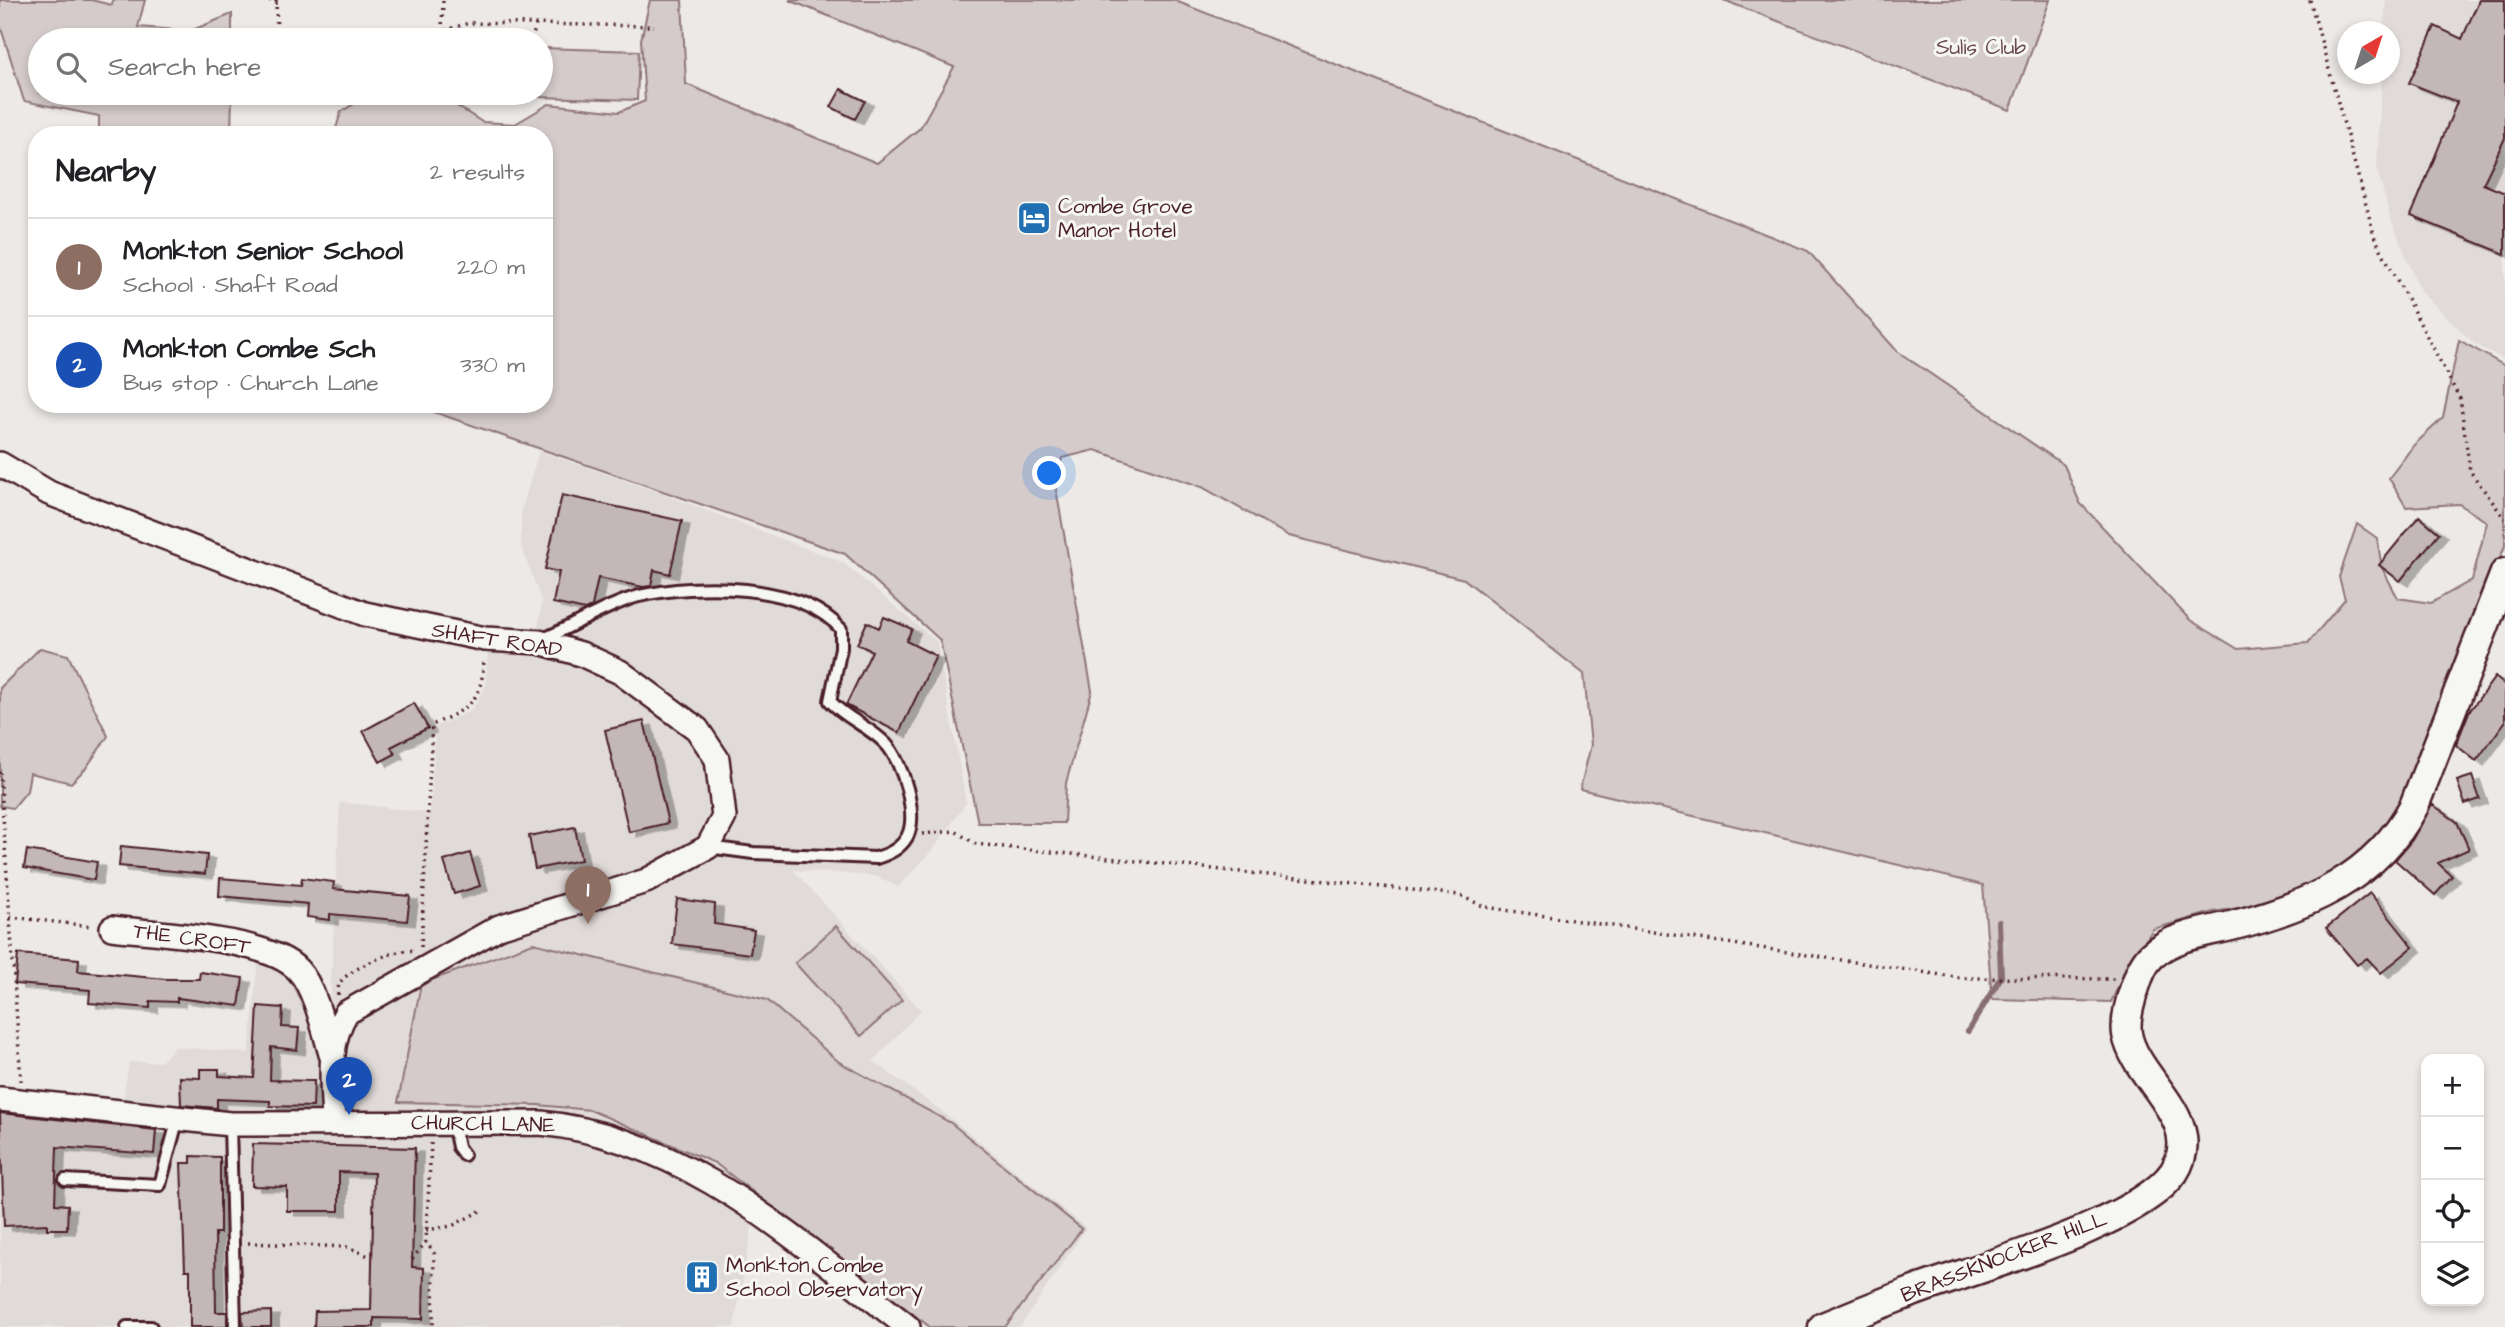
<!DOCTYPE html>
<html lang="en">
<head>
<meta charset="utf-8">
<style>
  :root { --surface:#fff; --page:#f6f6f6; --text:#202124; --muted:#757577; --line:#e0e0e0; --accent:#0b8043 }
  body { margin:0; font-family:"Architects Daughter",sans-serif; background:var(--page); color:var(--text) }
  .controls { position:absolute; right:21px; bottom:21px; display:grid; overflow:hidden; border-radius:14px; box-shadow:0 4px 10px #0003 }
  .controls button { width:63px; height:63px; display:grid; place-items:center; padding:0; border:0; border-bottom:2px solid var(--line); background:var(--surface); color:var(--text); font:35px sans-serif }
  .compass { position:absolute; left:2337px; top:21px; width:63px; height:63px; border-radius:50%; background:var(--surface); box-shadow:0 4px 10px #0003; rotate:39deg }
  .you { position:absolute; left:1050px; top:474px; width:24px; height:24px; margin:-18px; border:5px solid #fff; border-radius:50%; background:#1a73e8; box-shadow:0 0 0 10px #1a73e833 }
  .badge { display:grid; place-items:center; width:46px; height:46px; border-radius:50%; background:var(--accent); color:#fff; font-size:23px; font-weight:700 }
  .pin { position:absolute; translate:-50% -58px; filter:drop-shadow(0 2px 4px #0008) }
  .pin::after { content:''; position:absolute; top:37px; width:24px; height:21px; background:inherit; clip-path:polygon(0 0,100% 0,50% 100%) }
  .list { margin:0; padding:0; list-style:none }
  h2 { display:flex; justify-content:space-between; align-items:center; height:91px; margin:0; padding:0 28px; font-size:30px }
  h2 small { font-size:23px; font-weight:400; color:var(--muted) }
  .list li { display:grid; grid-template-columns:46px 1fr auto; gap:21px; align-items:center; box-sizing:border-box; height:98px; padding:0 28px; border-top:2px solid var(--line) }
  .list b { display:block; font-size:26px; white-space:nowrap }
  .list p { margin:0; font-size:23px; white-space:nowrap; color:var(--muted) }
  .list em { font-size:23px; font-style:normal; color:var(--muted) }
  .icon { flex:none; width:38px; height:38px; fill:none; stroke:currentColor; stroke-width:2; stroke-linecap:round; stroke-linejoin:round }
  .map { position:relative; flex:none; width:2505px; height:1327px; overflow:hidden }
  .search { position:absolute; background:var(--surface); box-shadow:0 4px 10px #0003; left:28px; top:28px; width:525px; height:77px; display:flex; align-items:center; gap:18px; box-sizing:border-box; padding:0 24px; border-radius:38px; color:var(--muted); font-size:26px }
  .panel { position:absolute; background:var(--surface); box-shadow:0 4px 10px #0003; left:28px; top:126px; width:525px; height:287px; border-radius:28px }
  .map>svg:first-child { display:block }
  .built { fill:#e0dad8 }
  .green { fill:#d4cbca; stroke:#8f757a; stroke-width:2 }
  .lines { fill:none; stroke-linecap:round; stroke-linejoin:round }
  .stream { stroke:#886e73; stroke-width:6 }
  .building { fill:#c4b7b7; stroke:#4a1f2b; stroke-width:2; filter:url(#shadow) }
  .service-casing { stroke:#4a1f2b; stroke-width:16 }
  .minor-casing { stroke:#4a1f2b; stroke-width:28 }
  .tertiary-casing { stroke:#4a1f2b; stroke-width:33 }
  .path { stroke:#4a1f2b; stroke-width:3.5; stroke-dasharray:2 5; stroke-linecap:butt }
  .service { stroke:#f6f6f2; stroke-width:10 }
  .minor { stroke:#f6f6f2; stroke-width:23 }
  .tertiary { stroke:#f6f6f2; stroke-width:28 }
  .labels { text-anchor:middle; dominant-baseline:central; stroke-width:6; stroke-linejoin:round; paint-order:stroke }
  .park-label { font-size:21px; fill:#6c4a53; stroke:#f6f6f2 }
  .poi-label { font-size:21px; fill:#4a1f2b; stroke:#f6f6f2; text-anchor:start }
  .street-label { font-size:21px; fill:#4a1f2b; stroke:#f6f6f2 }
</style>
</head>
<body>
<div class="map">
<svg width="2505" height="1327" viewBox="0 0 2505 1327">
  <defs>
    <filter id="shadow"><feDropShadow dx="8" dy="4.5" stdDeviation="0" flood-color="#0004"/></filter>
  </defs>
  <rect width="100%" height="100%" fill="#ece9e6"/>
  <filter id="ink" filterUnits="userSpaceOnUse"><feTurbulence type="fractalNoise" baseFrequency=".0143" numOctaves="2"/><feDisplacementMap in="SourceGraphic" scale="14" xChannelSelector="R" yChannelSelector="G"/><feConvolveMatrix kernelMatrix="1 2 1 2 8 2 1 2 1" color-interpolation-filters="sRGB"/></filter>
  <g filter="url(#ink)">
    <path class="built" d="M2386 0H2505V360L2475 344 2421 292 2391 220 2377 168 2382 74H2390V32L2384 31Z
      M539 451 666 495 842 562 937 642 966 803 935 847 898 887 876 876 793 870 921 1010 873 1061 940 1110 1086 1228 1020 1327H926L767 1201 752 1228 734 1327H0V1112L120 1121 129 1062H161L175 1047 249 1053 258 962 297 980 329 1024 340 802 430 813 436 726 471 711 486 686 488 648 535 647 542 602 521 546V512Z"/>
    <path class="green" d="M0 0H91L112 5 113 0H145L138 27 190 31 232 14V40H40V93H232L231 135H99V116L24 101 0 25Z
      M650 0H682L686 84 877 163 920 128 954 67 789 0H1173L1808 251 1897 351 2064 465 2080 503 2190 620 2238 649 2308 643 2345 599 2339 577 2357 524 2377 538 2382 568 2398 598 2431 603 2472 580 2487 522 2459 504 2406 507 2389 478 2414 445 2443 418 2459 340 2505 366V546L2393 822 2352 867 2275 902 2213 912 2153 929 2126 970 2111 1002 1992 999 1983 885 1580 789 1591 745 1584 674 1464 579 1289 536 1202 487 1095 450 1062 458 1056 489 1092 691 1066 783 1064 823H978L940 640 845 554 425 409 421 404H544V135H334L341 112 362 99 443 97 482 122 515 124 549 104 619 112 645 101 641 40Z
      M1723 0H2050L2010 110Z
      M541 48 639 51 637 100 538 97Z
      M40 648 68 655 108 736 86 768 71 783 30 773 27 791 13 808 0 806V688Z
      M836 926 902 1000 861 1036 795 963Z
      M533 943 767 1000 839 1062 951 1123 1082 1229 1005 1327H930L715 1163 590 1110 538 1105 398 1102 421 984Z"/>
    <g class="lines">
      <path class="stream" d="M1968 1031 2001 977 1999 922"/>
    </g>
    <path class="building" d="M2479 0H2505V138L2483 184 2505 193V254L2411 216 2457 102 2409 83 2435 26 2462 39Z
      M841 89 865 101 855 119 831 107Z
      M562 495 682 521 670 574 654 570 651 586 643 587 598 578 592 606 585 610 553 603 559 572 545 569Z
      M2419 516 2439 533 2400 581 2379 565Z
      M884 617 912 629 906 641 936 656 899 733 846 705 872 651 857 644 867 622 879 628Z
      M2495 677 2505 685V722L2476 761 2456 745 2469 712Z
      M414 703 428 728 391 747 395 754 380 762 363 731Z
      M644 721 668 823 629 832 605 730Z
      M2472 776 2480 799 2465 804 2457 781Z
      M2432 804 2457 822 2469 849 2438 863 2452 876 2435 895 2395 860 2412 840Z
      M575 827 581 860 535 869 529 836Z
      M121 846 207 855 205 874 119 866Z
      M27 850 97 862 94 880 24 868Z
      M470 853 480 886 454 894 444 861Z
      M220 878 301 885 302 878 334 882 333 889 410 896 407 921 330 914V920L307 917 308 904 219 896Z
      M2370 893 2413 947 2381 973 2367 958 2357 965 2326 928Z
      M677 899 715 904 714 924 754 930 750 954 672 944Z
      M18 954 79 959 78 971 166 979H199L200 972 243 978 239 1006 177 998V1002L150 1001V1008L89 1003 90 990 15 984Z
      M258 1006 283 1008 282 1027 299 1028 297 1050 271 1047 270 1080 314 1081 313 1107 270 1106V1101L217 1099V1108L181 1105 180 1077 200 1078V1069H219V1076L254 1078Z
      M0 1113 156 1130 154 1154 57 1147 55 1204 68 1205 67 1229H47V1224L4 1226Z
      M253 1144 415 1148 412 1267 424 1268 423 1319 374 1318V1327H314L315 1311 371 1310 374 1173 339 1172V1211H287V1187L252 1186Z
      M191 1156 220 1157V1233H215L216 1312H227V1327H190V1270H185L181 1163H191Z
      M271 1311V1327H243L242 1312Z"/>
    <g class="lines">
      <g class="service-casing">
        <path id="service" d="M541 640C569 628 611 603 639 596 697 583 799 582 841 629V648L830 701C846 719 869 726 886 744 902 761 919 815 907 837 900 849 889 854 876 858L753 853 708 847
          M453 1123 458 1147 464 1155
          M230 1124 235 1327
          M65 1180 160 1185 178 1118
          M127 1327H151"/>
      </g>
      <g class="minor-casing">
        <path id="minor" d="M0 464 49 493 365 614 485 639 539 642 581 654 620 672 697 729 717 759 724 817 708 847 646 881 499 927 346 1013C326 1046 333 1086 334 1123
          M112 928C158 934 267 937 298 970 315 988 324 1030 331 1054
          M0 1099 230 1124 541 1123C688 1138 796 1241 908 1327"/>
      </g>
      <g class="tertiary-casing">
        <path id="tertiary" d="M1823 1327C1853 1315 1882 1303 1912 1292 1973 1269 2139 1224 2174 1172 2207 1120 2135 1080 2127 1034 2125 1019 2130 1001 2135 987 2138 977 2144 962 2152 955 2173 936 2205 932 2231 926 2306 907 2376 878 2414 806L2505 573"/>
      </g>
      <path class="path" d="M269 0 276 3 281 0
        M276 0 277 40
        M2310 0 2375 238 2460 399 2470 471 2505 519
        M442 31 443 0
        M277 39 442 31 469 23 654 26
        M532 40 536 24
        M0 772 21 1081
        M922 834 955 831 976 844 1459 895 1485 907 1962 978 2115 979
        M10 917 91 926
        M421 947 432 725C469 708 481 704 484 660
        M338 995C338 989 338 984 343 979 355 967 398 947 415 951
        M431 1143 426 1242 434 1253 433 1327
        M426 1230 452 1226 482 1210
        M248 1243 348 1247 373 1258
        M412 1259 426 1242"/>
      <use href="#service" class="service"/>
      <use href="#minor" class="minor"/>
      <use href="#tertiary" class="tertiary"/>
    </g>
  </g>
  <defs>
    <g id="hotel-square" transform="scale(1.75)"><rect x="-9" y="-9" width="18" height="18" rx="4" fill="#1f6fb2" stroke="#f6f6f2"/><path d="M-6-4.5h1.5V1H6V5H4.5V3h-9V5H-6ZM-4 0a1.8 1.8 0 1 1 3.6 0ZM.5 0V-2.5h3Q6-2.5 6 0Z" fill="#fff"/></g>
    <g id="building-square" transform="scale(1.75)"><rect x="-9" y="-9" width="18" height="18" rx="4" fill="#1f6fb2" stroke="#f6f6f2"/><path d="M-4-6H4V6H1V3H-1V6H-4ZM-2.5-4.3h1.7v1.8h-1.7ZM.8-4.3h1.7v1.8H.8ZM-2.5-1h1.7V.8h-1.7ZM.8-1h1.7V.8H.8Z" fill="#fff"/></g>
  </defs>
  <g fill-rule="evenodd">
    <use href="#hotel-square" x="1034" y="218"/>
    <use href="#building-square" x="702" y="1277"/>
  </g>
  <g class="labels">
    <g class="park-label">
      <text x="1981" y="47">Sulis Club</text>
    </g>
    <g class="poi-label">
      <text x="1058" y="206">Combe Grove<tspan x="1058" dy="24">Manor Hotel</tspan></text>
      <text x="726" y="1265">Monkton Combe<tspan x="726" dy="24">School Observatory</tspan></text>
    </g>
    <g class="street-label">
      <text transform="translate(497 640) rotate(9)">SHAFT ROAD</text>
      <text transform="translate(192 939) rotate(8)">THE CROFT</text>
      <text transform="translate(483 1124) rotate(1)">CHURCH LANE</text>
      <text transform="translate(2004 1257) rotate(-21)">BRASSKNOCKER HILL</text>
    </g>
  </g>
</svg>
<div class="controls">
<button>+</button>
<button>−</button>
<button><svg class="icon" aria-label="locate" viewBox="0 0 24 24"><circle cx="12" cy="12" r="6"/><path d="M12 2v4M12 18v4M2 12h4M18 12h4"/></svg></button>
<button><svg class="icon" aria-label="layers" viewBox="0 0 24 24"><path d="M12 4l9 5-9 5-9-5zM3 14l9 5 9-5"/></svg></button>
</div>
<svg class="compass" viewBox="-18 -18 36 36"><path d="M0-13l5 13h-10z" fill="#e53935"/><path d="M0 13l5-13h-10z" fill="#757577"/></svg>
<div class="you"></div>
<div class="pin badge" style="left:588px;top:924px;background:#8d6e63">1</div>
<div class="pin badge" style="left:349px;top:1115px;background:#1a4fb4">2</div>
<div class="search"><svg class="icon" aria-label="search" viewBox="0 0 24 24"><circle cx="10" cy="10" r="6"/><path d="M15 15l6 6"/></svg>Search here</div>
<section class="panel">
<h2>Nearby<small>2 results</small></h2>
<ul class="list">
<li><span class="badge" style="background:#8d6e63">1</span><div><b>Monkton Senior School</b><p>School · Shaft Road</p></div><em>220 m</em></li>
<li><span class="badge" style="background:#1a4fb4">2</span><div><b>Monkton Combe Sch</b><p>Bus stop · Church Lane</p></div><em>330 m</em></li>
</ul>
</section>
</div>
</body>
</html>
